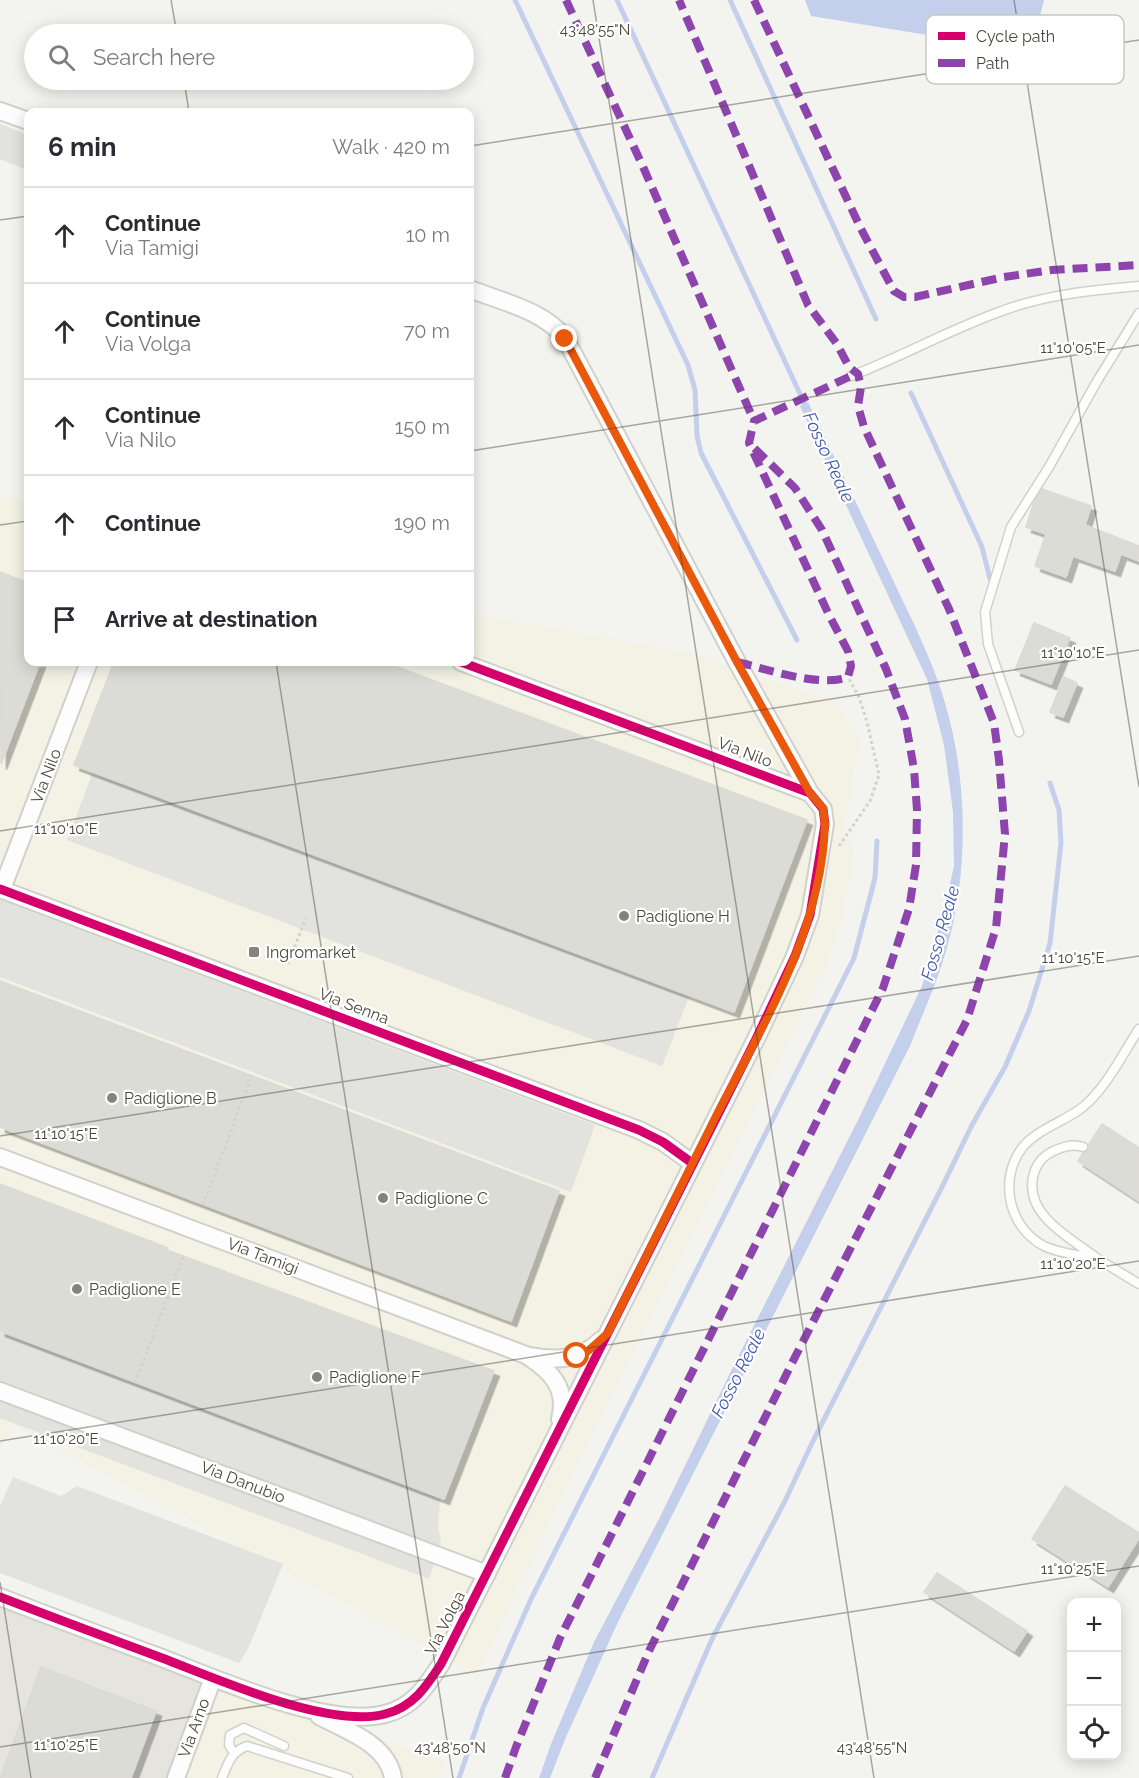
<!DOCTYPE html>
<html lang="en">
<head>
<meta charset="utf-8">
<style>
  :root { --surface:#fff; --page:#f2f2f3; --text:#2b2b33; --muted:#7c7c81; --line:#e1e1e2 }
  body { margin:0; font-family:Raleway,sans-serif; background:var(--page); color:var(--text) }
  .controls { position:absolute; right:18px; bottom:18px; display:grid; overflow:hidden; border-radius:12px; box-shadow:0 3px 15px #0003 }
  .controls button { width:54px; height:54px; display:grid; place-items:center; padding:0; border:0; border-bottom:2px solid var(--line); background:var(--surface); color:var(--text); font:30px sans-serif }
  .stop { position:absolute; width:18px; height:18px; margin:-14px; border:4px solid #ea580c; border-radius:50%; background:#fff }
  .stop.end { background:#ea580c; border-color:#fff; box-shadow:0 2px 6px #0008 }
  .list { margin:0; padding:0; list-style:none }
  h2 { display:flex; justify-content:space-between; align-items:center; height:78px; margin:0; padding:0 24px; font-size:26px }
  h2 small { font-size:20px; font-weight:400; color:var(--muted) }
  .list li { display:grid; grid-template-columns:39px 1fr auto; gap:18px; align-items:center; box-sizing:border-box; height:96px; padding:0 24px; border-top:2px solid var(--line) }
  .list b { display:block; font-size:22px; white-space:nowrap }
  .list p { margin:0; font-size:20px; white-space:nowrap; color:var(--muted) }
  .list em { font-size:20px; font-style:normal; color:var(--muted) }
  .icon { flex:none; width:33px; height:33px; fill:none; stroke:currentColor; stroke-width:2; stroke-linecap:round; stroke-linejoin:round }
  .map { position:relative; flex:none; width:1139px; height:1778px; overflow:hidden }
  .search { position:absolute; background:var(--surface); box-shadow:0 3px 15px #0003; left:24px; top:24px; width:450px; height:66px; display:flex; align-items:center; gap:15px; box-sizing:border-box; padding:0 21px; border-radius:33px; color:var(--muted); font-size:22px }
  .panel { position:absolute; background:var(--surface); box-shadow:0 3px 15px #0003; left:24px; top:108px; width:450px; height:558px; border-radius:12px }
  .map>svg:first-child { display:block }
  .commercial { fill:#f3f2e4 }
  .industrial { fill:#e5e4df }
  .parking { fill:#e2e2de }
  .water { fill:#c4cfec }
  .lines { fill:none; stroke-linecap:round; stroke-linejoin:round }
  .stream { stroke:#c4cfec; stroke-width:5 }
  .building { fill:#dcdcd7; stroke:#dbdbd5; stroke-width:1.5; filter:url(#shadow) }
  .service-casing { stroke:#d1d1cc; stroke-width:11 }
  .minor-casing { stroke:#d1d1cc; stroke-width:20 }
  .path { stroke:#d3d3cd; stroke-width:3; stroke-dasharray:3 3; stroke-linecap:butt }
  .service { stroke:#fdfdfd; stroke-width:8 }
  .minor { stroke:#fdfdfd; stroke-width:16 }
  .quiet { stroke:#8e44ad; stroke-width:8; stroke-dasharray:15 8; stroke-linecap:butt }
  .cycleway-casing { stroke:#fff; stroke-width:13 }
  .cycleway { stroke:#d6006c; stroke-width:9 }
  .route { stroke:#ea580c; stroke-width:8 }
  .ticks { fill:none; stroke:#49483b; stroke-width:1.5; stroke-opacity:0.45 }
  .poi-dot { fill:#84847a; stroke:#fff; stroke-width:2 }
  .labels { text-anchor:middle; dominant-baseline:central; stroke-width:4.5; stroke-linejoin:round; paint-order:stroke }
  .street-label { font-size:16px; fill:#49483b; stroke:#fff }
  .poi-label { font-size:16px; fill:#49483b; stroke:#fff; text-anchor:start }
  .water-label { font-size:18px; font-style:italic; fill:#3e5aaa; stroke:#fff }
  .key { fill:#fff; stroke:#c8c8c4; stroke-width:1.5 }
  .key-label { font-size:16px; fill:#49483b }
  .ticks-label { font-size:15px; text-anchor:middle; fill:#49483b; stroke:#fff; stroke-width:4.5; stroke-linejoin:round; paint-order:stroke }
</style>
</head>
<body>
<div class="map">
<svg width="1139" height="1778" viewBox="0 0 1139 1778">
  <defs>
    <filter id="shadow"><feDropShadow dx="5.5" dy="5.5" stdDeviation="0" flood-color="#0004"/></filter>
  </defs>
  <rect width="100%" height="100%" fill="#f3f3ef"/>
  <path class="commercial" d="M0 497 28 500V662H470V608L478 615 698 655 743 672 836 701 859 743 842 836 851 839 854 854 841 919 833 946 819 979 563 1494 477 1674 12 1424 0 1450Z
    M211 1678 443 1761 438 1778H175Z"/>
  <path class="industrial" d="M0 1599 211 1678 175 1778H0Z"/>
  <path class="parking" d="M0 124 28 135V170L0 159Z
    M93 772 689 997 662 1066 67 840Z
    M0 900 595 1125 571 1192 0 977Z
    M0 1332 440 1498 438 1527 441 1542 429 1579 0 1418Z
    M13 1477 61 1496 77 1486 283 1564 248 1649 239 1663 0 1573V1506Z"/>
  <path class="water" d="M805 0H1044L1031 52 811 16Z
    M808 402 913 622C925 648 937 675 945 703 968 779 969 875 946 951 937 983 922 1015 910 1046L618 1622 566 1737 550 1778H539L551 1744 594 1642 660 1517 732 1369 859 1118 922 986 945 906 954 866 953 812 944 745 927 679 800 406Z"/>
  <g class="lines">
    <path class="stream" d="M515 0 688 365 695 390 697 436 701 453 797 640
      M617 0 807 409
      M730 0 876 319
      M911 393 982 547 990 579
      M459 1778 483 1708 532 1597 854 958 875 878 877 841
      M652 1778 712 1639 785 1501 812 1443 942 1187 972 1125 1005 1067 1029 1011 1050 943 1061 843 1059 810 1050 783"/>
  </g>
  <path class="building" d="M1042 489 1091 506 1085 525 1139 546V561L1121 554 1115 571 1073 556 1066 577 1035 566 1046 534 1026 527 1034 502Z
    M0 572 28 583V662H40L1 764Z
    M1034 623 1070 638 1051 684 1015 670Z
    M114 662H384L807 820 734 1012 74 765Z
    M1064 677 1077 683 1063 717 1050 712Z
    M0 981 559 1191 511 1321 0 1127Z
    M1102 1124 1139 1148V1201L1078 1161 1083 1153 1088 1151 1089 1144Z
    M0 1184 168 1248 167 1250 494 1371 444 1499 0 1331Z
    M1065 1486 1139 1533V1538L1108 1587 1032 1539Z
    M937 1573 1027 1631 1014 1651 924 1592Z
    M41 1667 156 1711 131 1778H0Z"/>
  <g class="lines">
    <g class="service-casing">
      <path id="service" d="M851 376C901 357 949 330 999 312 1043 295 1092 290 1139 286
        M1019 732 988 644 985 612 1011 527 1049 467 1096 383 1139 313
        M1083 1147C1072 1143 1058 1148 1048 1154 1039 1160 1035 1167 1033 1177 1025 1216 1072 1239 1098 1259 1081 1255 1060 1254 1044 1246 1009 1228 998 1180 1022 1148 1037 1129 1064 1122 1083 1107 1107 1087 1122 1055 1139 1029
        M1098 1259 1139 1284
        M234 1753 229 1745 230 1735 244 1728 284 1746
        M222 1778C228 1763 231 1752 247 1746L348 1778"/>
    </g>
    <g class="minor-casing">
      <path id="minor" d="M0 111 28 121
        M470 289C502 302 543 310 565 338L737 662 810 793
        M0 889 639 1130 663 1142 692 1163
        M2 889 89 662
        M0 1157 526 1355C551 1371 568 1388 560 1419
        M530 1356C557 1361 581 1360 601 1340
        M0 1391 487 1574
        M0 1597C54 1618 108 1638 162 1658 217 1679 329 1729 385 1714 413 1707 426 1687 441 1664L756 1039 795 956 810 915 825 824 823 809 810 793 461 662
        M319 1716C345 1730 388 1744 393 1778
        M176 1778 213 1678"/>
    </g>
    <path class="path" d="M839 846 870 801 879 775 867 722 859 697 848 677
      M288 964 306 918
      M203 1205 252 1075
      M135 1383 184 1254"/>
    <use href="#service" class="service"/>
    <use href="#minor" class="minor"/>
    <path class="quiet" d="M566 0 644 169 754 421
      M754 0 861 229 894 291 904 297H915L1004 277 1052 270 1139 265
      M737 662C767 669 820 688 848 677L851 666 848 651 829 615 749 443 754 421 851 376
      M505 1778 516 1747 560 1638 883 988 909 909 916 865 917 810 914 769 905 719 886 669 822 530 795 488 749 443
      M595 1778 649 1651 792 1363 967 1020 996 928 1005 834 999 760 994 723 949 609 864 427 858 406 861 387 858 374 849 367 837 344 808 305 679 0"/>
    <g class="cycleway-casing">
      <path id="cycleway" d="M0 889 639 1130 663 1142 692 1163
        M0 1597C54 1618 108 1638 162 1658 217 1679 329 1729 385 1714 413 1707 426 1687 441 1664L756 1039 795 956 810 915 825 824 823 809 810 793 461 662"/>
    </g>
    <use href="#cycleway" class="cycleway"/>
  </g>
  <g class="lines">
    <path class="route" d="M565 339 737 662 810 793 823 808 825 824C822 930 763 1025 716 1116 680 1188 644 1260 608 1333L588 1351 577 1356"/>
  </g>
  <path class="ticks" d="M171 0 177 34M593 0 874 1778M1014 0 1139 787M184 80 189 112M470 146 1139 40M0 220 28 216M470 451 1139 345M0 525 28 521M276 662 453 1778M0 831 1139 650M0 1136 1139 956M0 1441 1139 1261M0 1582 31 1778M0 1747 1139 1566"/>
  <g class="poi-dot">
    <circle cx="624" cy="916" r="6"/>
    <rect x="248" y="946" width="12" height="12" rx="3"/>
    <circle cx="112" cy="1098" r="6"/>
    <circle cx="383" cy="1198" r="6"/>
    <circle cx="77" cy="1289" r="6"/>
    <circle cx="317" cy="1377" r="6"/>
  </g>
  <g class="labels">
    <g class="street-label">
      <text transform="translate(745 752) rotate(21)">Via Nilo</text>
      <text transform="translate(46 776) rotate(-69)">Via Nilo</text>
      <text transform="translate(354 1006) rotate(21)">Via Senna</text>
      <text transform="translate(263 1256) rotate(21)">Via Tamigi</text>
      <text transform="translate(243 1482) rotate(21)">Via Danubio</text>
      <text transform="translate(445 1623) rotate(-63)">Via Volga</text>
      <text transform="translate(194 1728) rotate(-70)">Via Arno</text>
    </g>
    <g class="poi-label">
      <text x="636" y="916">Padiglione H</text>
      <text x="266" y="952">Ingromarket</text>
      <text x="124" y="1098">Padiglione B</text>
      <text x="395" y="1198">Padiglione C</text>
      <text x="89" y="1289">Padiglione E</text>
      <text x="329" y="1377">Padiglione F</text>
    </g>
    <g class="water-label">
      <text transform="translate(829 457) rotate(65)">Fosso Reale</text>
      <text transform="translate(940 933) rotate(-74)">Fosso Reale</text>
      <text transform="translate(738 1373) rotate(-63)">Fosso Reale</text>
    </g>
  </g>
  <rect x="926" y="15" width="198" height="69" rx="9" class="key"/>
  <rect x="938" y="32" width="27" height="8" fill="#d6006c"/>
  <rect x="938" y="59" width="27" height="8" fill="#8e44ad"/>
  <g class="key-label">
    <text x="976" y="42">Cycle path</text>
    <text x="976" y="69">Path</text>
  </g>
  <g class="ticks-label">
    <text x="595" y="35">43°48'55"N</text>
    <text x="1073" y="353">11°10'05"E</text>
    <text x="1073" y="658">11°10'10"E</text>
    <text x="66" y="834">11°10'10"E</text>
    <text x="1073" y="963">11°10'15"E</text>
    <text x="66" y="1139">11°10'15"E</text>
    <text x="1073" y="1269">11°10'20"E</text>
    <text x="66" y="1444">11°10'20"E</text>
    <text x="1073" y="1574">11°10'25"E</text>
    <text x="66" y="1750">11°10'25"E</text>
    <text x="450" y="1753">43°48'50"N</text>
    <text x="872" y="1753">43°48'55"N</text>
  </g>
</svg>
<div class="controls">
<button>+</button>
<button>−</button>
<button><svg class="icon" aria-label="locate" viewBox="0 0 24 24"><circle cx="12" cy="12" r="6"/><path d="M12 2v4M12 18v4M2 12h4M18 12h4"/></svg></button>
</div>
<div class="stop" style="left:577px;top:1356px"></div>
<div class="stop end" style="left:565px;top:339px"></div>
<div class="search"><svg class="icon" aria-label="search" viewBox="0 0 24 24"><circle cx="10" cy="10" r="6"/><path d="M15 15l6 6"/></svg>Search here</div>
<section class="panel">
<h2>6 min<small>Walk · 420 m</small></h2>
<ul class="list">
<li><svg class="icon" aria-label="ahead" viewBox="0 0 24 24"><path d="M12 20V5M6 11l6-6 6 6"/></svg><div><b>Continue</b><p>Via Tamigi</p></div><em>10 m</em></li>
<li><svg class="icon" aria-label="ahead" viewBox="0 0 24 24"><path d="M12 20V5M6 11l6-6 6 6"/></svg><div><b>Continue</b><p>Via Volga</p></div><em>70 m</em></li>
<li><svg class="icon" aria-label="ahead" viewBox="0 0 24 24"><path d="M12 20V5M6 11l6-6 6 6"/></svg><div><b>Continue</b><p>Via Nilo</p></div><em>150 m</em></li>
<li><svg class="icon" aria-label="ahead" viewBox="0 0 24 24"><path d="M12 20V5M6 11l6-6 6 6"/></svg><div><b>Continue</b></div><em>190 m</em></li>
<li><svg class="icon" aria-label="arrive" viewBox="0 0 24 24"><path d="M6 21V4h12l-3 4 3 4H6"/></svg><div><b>Arrive at destination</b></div></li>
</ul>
</section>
</div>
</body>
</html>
